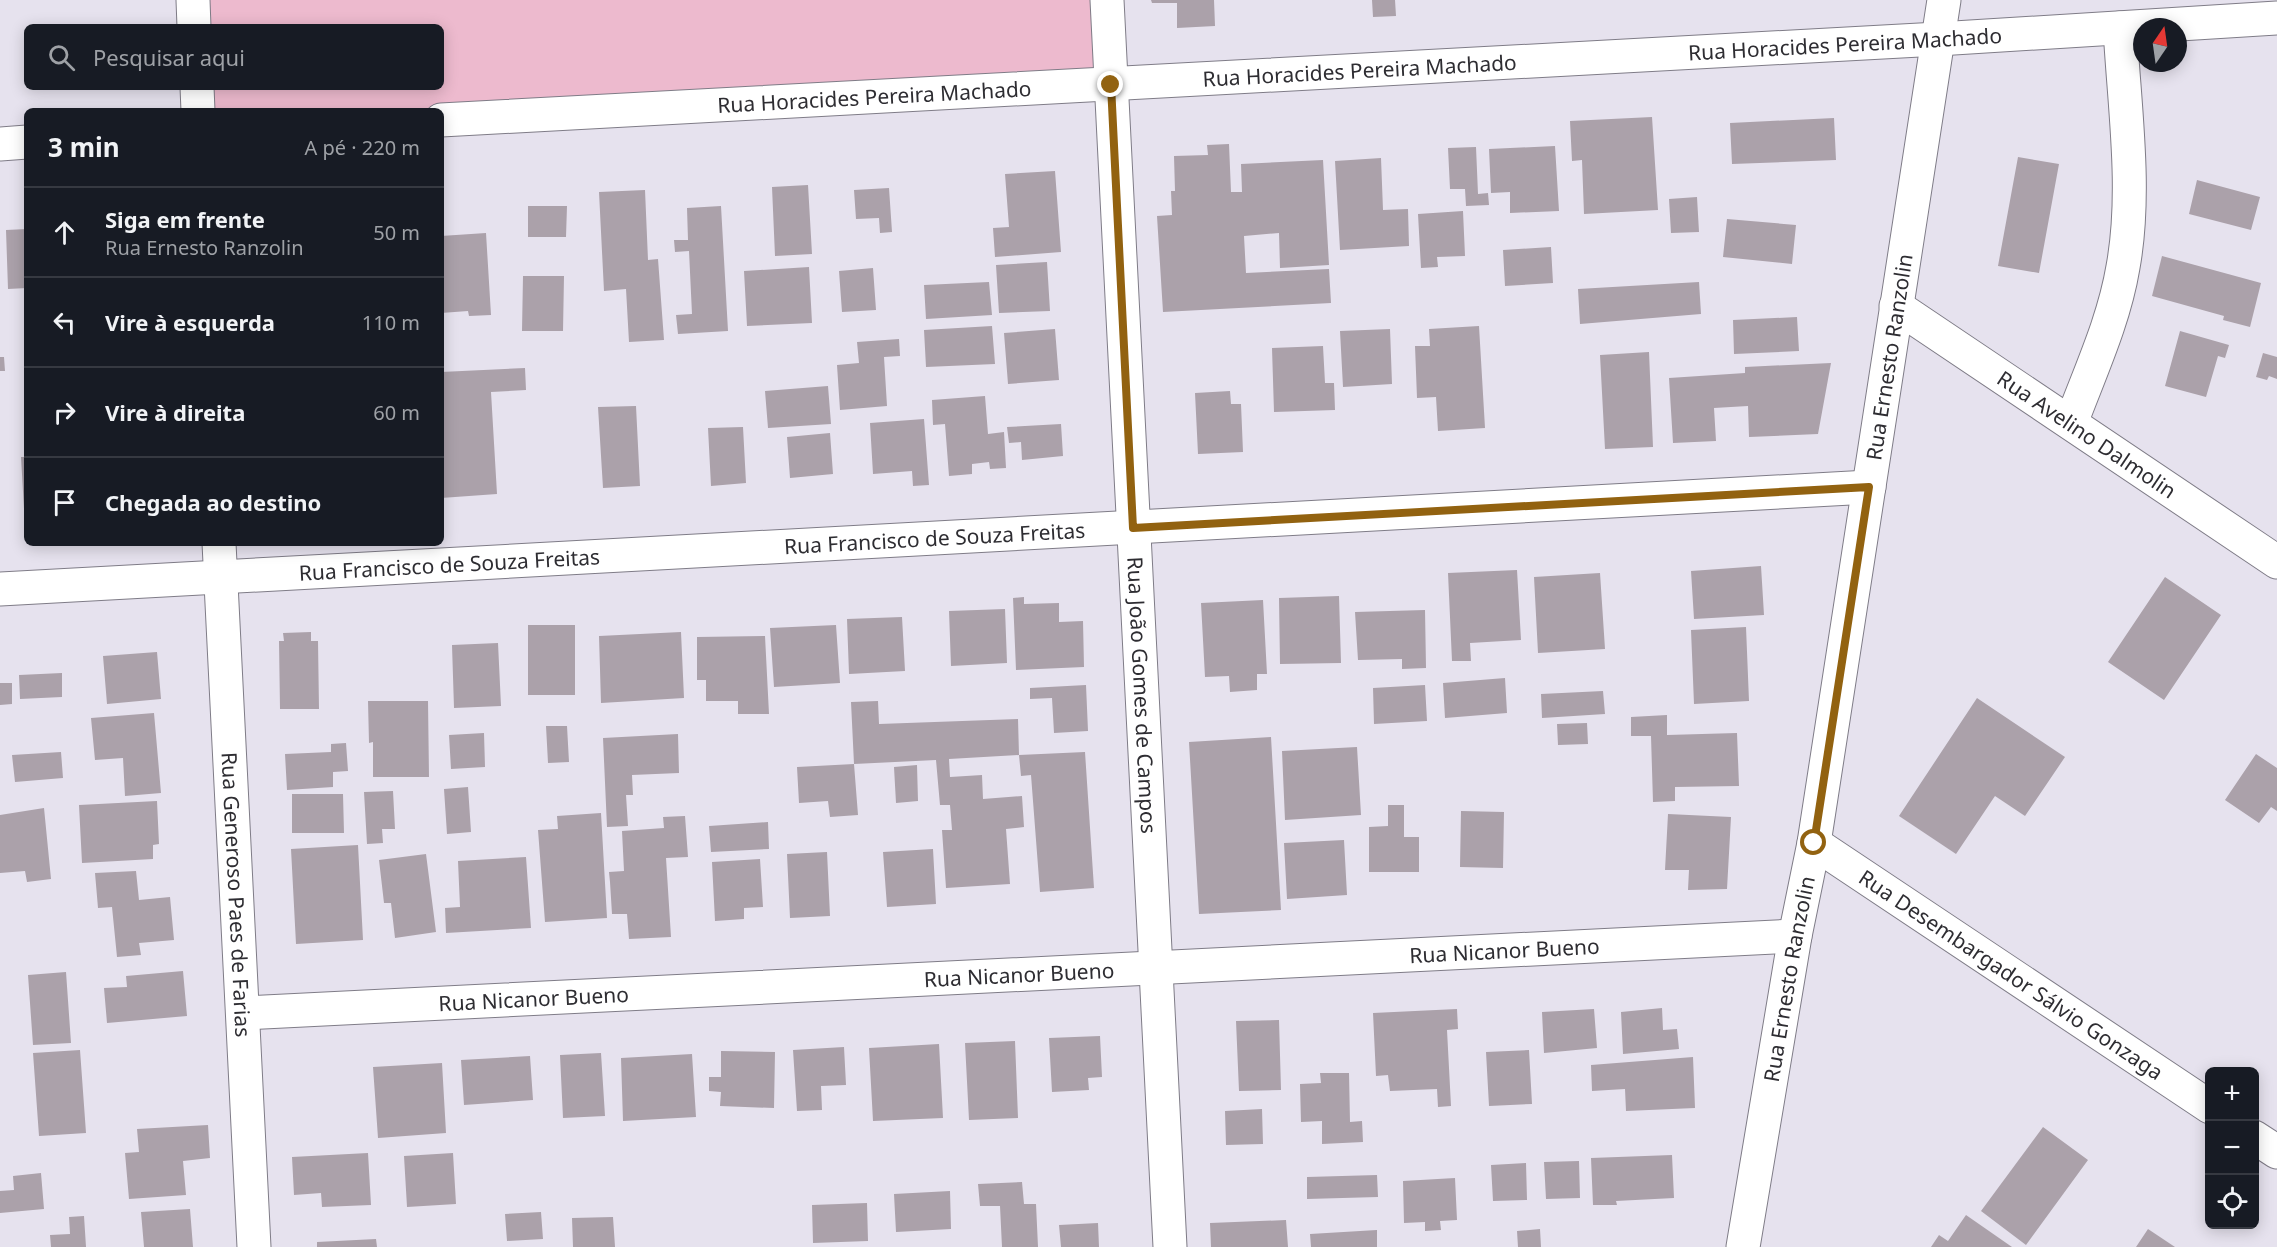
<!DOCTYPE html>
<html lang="pt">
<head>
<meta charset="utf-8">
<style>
  :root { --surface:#171b24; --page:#242831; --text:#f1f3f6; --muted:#9ea1a6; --line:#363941 }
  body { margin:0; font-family:"Noto Sans",sans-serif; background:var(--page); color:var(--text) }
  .controls { position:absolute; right:18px; bottom:18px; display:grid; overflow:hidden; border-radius:9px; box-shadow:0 3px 15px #0003 }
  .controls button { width:54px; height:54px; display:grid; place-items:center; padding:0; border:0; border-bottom:2px solid var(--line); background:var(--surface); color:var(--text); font:30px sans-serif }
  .compass { position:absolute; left:2133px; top:18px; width:54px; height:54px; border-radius:50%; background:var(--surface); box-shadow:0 3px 15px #0003; rotate:13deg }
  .stop { position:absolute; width:18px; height:18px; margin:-14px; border:4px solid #926210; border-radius:50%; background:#fff }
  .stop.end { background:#926210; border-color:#fff; box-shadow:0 2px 6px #0008 }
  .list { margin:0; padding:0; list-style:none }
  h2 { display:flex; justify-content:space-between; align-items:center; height:78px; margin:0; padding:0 24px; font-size:26px }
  h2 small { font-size:20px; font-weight:400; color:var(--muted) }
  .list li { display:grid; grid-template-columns:39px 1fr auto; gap:18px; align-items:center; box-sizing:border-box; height:90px; padding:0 24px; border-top:2px solid var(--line) }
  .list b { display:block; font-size:22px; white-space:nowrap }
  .list p { margin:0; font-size:20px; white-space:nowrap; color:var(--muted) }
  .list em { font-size:20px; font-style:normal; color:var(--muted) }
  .icon { flex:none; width:33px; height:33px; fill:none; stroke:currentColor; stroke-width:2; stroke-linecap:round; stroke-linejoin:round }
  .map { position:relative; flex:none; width:2277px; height:1247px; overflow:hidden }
  .search { position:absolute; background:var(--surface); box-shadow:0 3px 15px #0003; left:24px; top:24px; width:420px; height:66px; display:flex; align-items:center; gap:15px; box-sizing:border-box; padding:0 21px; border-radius:9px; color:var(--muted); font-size:22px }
  .panel { position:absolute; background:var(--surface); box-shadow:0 3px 15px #0003; left:24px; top:108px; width:420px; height:438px; border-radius:9px }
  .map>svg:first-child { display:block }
  .green { fill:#edbace }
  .building { fill:#aba1aa }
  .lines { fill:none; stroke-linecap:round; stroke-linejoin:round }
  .minor-casing { stroke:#7f7c87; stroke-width:35 }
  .minor { stroke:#fff; stroke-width:33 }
  .route { stroke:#926210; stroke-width:8 }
  .labels { text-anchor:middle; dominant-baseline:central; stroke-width:6; stroke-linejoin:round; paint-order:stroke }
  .street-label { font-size:21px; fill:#2e2d32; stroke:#f3effc }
</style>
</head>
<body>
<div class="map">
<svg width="2277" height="1247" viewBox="0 0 2277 1247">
  <rect width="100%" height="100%" fill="#e6e2ee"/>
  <path class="green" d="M193 0H1107L1111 85 441 111H198L197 87H441V27H194Z"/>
  <path class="building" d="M1151 0H1214L1215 26 1177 28V3H1152Z
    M1372 0H1395L1396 16 1373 17Z
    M1652 117 1658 210 1584 214 1582 160 1572 161 1570 121Z
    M1834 118 1836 160 1732 164 1730 123Z
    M1229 144 1231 192H1242L1241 164 1323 160 1329 265 1280 268 1279 233 1244 236 1246 273 1329 269 1331 303 1163 312 1157 216 1172 215 1171 191H1175L1174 156 1208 155 1207 145Z
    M1555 146 1559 211 1510 213V192L1491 193 1489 149Z
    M1476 147 1478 194 1488 193 1489 205 1466 206 1465 189H1450L1448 148Z
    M2018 157 2059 164 2039 273 1998 266Z
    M1381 158 1383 210 1408 209 1409 246 1340 250 1335 161Z
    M1055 171 1061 252 995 257 993 228 1009 227 1005 174Z
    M2197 180 2260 197 2251 230 2189 214Z
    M808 185 812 254 775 256 772 187Z
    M889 188 892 232 880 233 879 218 856 219 854 190Z
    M645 190 648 260 658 259 664 340 629 342 626 289 604 291 599 192Z
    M1697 197 1699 232 1671 233 1669 199Z
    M528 206H567L566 237H528Z
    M721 206 728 331 678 334 676 315 692 314 689 251 675 252 674 240H688L687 208Z
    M1463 211 1465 256 1437 257 1438 267 1421 268 1418 214Z
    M1727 219 1796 225 1792 264 1723 257Z
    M27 229V288L8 289 6 230Z
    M486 233 491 315 469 316 468 311 441 313V236Z
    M1551 247 1553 283 1505 286 1503 250Z
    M2162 256 2261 283 2250 327 2223 320 2224 316 2152 296Z
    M1047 262 1050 311 999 313 996 265Z
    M809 267 812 323 747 326 744 271Z
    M873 268 876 310 842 312 839 271Z
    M523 276H564L563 331H522Z
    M989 282 992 315 926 319 924 285Z
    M1699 282 1701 314 1580 324 1578 289Z
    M1797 317 1799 351 1734 354 1733 320Z
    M992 326 995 364 926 367 924 330Z
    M1479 326 1485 428 1438 431 1436 397 1417 398 1415 346H1430L1429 329Z
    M1055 329 1059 380 1008 384 1004 333Z
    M1390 329 1392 384 1343 387 1340 331Z
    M2180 331 2229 345 2225 358 2218 356 2206 397 2165 386Z
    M899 339 900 356 884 357 887 406 840 410 837 365 859 363 857 342Z
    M1323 346 1325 383H1334L1335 410 1274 412 1272 348Z
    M1649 352 1653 447 1605 449 1600 355Z
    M2263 353 2277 357V379L2269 376 2267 380 2256 377Z
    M0 357H4L5 371H0Z
    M1831 363 1818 434 1749 437 1748 406 1714 408 1716 441 1673 443 1669 378 1745 373V367Z
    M525 368 526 390 491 392 497 494 441 498V372Z
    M828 386 831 424 768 428 765 391Z
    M1230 391 1231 404H1241L1243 452 1198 454 1195 393Z
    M985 396 988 434 1004 432 1006 468 990 469 989 462 972 464V474L949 476 945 424 933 425 932 400Z
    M636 406 640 486 603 488 598 407Z
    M924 419 929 485 913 486 912 471 873 474 870 423Z
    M1061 424 1063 456 1022 460 1021 442 1009 443 1007 427Z
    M743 427 746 483 711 486 708 428Z
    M830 433 833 474 790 478 787 437Z
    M21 457H27V526H25Z
    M1761 566 1764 615 1694 619 1691 571Z
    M1517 570 1521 640 1470 643 1471 661H1452L1448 573Z
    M1600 573 1605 649 1538 653 1534 577Z
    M2165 577 2221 615 2164 700 2108 662Z
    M1339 596 1341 663 1280 664 1279 598Z
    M1024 597V604L1059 603V622L1083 621 1084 667 1016 670 1013 598Z
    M1263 600 1267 674H1257V690L1230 692 1229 676 1205 677 1201 603Z
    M1005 609 1007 663 951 666 949 611Z
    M1425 610 1426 668 1402 669V659L1358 660 1355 612Z
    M902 617 905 671 849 674 847 619Z
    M528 625H575V695H528Z
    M836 625 840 683 774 687 770 628Z
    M1746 627 1749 701 1694 704 1691 630Z
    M311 632V641H318L319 709H280L279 641H284L283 633Z
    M681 632 684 698 601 703 599 636Z
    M765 636 769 714H738V701H706V680H697V637Z
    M498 643 501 706 454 708 452 645Z
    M157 652 161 699 107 704 103 656Z
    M62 673V697L20 699 19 675Z
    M1505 678 1507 713 1445 718 1443 683Z
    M0 683H12V704L0 705Z
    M1086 685 1088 731 1054 733 1052 698 1030 699V688Z
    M1425 685 1427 721 1374 724 1373 688Z
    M1603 691 1605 714 1542 718 1541 694Z
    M1977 698 2065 757 2025 816 1995 796 1956 854 1899 816Z
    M368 701H428L429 777H373V742L369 743Z
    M878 701 879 724 1018 719 1019 755 949 759 950 777 982 775 983 799 1022 796 1024 827 1006 829 1010 884 946 888 942 830H952L950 805H940L936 760 854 764 851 702Z
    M154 713 161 793 125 796 123 758 95 760 91 718Z
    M1667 715V735L1737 733 1739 786 1675 787V801L1653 802 1651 736H1631V717Z
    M1587 723 1588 744 1558 745 1557 724Z
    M546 726H567L569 762 548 763Z
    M484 733 485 767 451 769 449 735Z
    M678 734 679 773 632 775 633 795H626L628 826 607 827 603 738Z
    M1271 737 1281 910 1199 914 1189 742Z
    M346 743 348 771 333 772V787L287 790 285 754 331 752V744Z
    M1357 747 1361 815 1285 820 1282 751Z
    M61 752 63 778 15 782 12 755Z
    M1085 752 1094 888 1040 892 1031 775 1021 776 1019 755Z
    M2256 754 2277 768V811L2271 807 2259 823 2225 800Z
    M854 764 858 815 830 817 828 801 799 803 797 767Z
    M917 765 918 801 896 803 894 767Z
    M468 787 471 832 447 834 444 789Z
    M393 791 395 829H382L383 843 367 844 364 792Z
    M292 794H343L344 833H292Z
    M157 801 159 844 153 845V859L82 863 79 805Z
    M1388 805H1404V837H1419V872H1369V827L1388 826Z
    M44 808 51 879 27 882 25 871 0 873V815Z
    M1461 811 1504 812 1503 868 1460 867Z
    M601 813 607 918 545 922 538 830 558 829 557 816Z
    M1668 814 1731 817 1727 889 1688 890 1689 870H1665Z
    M685 816 688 857 666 858 671 937 629 939 627 914H612L610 882 609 872 624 871 622 831 664 828 663 817Z
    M768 822 769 849 711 852 709 826Z
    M1344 840 1347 895 1287 899 1284 843Z
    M358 845 363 940 296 944 291 849Z
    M933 849 936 904 887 907 883 852Z
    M827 852 830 916 790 918 787 854Z
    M426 854 436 932 395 938 391 903H384L379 860Z
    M526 857 531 928 446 933 445 908 460 907 458 861Z
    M760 859 763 907 744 908V919L715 921 712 862Z
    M136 871 139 900 170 897 174 940 139 943 141 955 117 957 112 907 98 908 95 873Z
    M183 971 187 1016 107 1023 104 988 127 987 126 976Z
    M66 972 71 1043 33 1045 28 975Z
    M1662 1008 1663 1030 1677 1029 1679 1049 1623 1054 1621 1012Z
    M1457 1009 1458 1029 1447 1030 1451 1106 1438 1107 1437 1089 1390 1091 1388 1075 1376 1076 1373 1013Z
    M1594 1009 1597 1048 1544 1053 1542 1012Z
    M1279 1020 1281 1090 1239 1091 1236 1021Z
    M1100 1036 1102 1077 1088 1078 1089 1090 1052 1092 1049 1038Z
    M1015 1041 1018 1118 969 1120 965 1043Z
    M939 1044 943 1118 873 1121 869 1048Z
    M844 1047 846 1085 821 1086 822 1110 797 1111 793 1050Z
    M80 1050 86 1133 39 1136 33 1053Z
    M1529 1050 1532 1104 1489 1106 1486 1052Z
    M721 1051 775 1052 774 1108 720 1106 721 1092 709 1091V1077H721Z
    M601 1053 605 1116 563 1118 560 1055Z
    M692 1054 696 1117 623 1121 621 1058Z
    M530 1056 533 1100 464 1105 461 1060Z
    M1693 1057 1695 1108 1626 1111 1625 1089 1592 1091 1591 1065Z
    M442 1063 446 1133 378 1138 373 1067Z
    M1320 1073H1349L1350 1122 1362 1121 1363 1142 1322 1144V1121L1301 1122 1300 1084 1321 1083Z
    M1262 1109 1263 1144 1226 1145 1225 1111Z
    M208 1125 210 1158 183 1161 186 1195 129 1199 125 1153 139 1152 137 1129Z
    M2043 1127 2088 1160 2026 1245 1981 1211Z
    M368 1153 371 1205 322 1207 321 1193 294 1195 292 1157Z
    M453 1153 456 1204 407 1207 404 1156Z
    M1672 1155 1674 1198 1616 1201 1617 1205H1593L1591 1158Z
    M1579 1161 1580 1198 1546 1199 1544 1162Z
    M1526 1163 1527 1200 1493 1201 1491 1165Z
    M41 1173 44 1209 0 1213V1191L14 1190 13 1176Z
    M1377 1175 1378 1197 1307 1199V1177Z
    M1455 1178 1457 1220 1440 1221 1441 1230 1425 1231V1222L1404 1223 1403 1181Z
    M1022 1182 1024 1204H1036L1038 1247H1002L1000 1206H980L978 1184Z
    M950 1191 951 1229 896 1232 894 1194Z
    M867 1203 868 1241 813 1243 812 1205Z
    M190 1209 193 1247H144L141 1212Z
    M541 1212 543 1239 507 1241 505 1214Z
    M1966 1215 2012 1247H1931L1939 1235 1948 1241Z
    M84 1216 86 1247H51L50 1235 70 1234 69 1217Z
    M613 1217 615 1247H573L572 1218Z
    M1286 1220 1288 1247H1211L1210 1223Z
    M1098 1223 1099 1247H1061L1059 1225Z
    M1540 1229 1541 1247H1518L1517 1231Z
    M2148 1229 2175 1247H2136Z
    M1377 1230V1247H1311L1310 1234Z
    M376 1239 377 1247H317V1242Z"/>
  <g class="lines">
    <g class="minor-casing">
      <g id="minor">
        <path d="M193 0 194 27"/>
        <path id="s1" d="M1107 0 1170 1247"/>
        <path d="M197 87 198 111"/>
        <path id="s2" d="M441 120 1938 39 2277 18"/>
        <path d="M0 144 27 142"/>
        <path id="s3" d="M1896 306 2277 562"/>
        <path d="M2071 423C2090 372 2114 321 2123 267 2137 191 2124 104 2120 28"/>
        <path id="s4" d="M219 543 254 1247"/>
        <path id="s5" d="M0 589 1869 487"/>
        <path id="s6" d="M1814 843 2210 1107"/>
        <path id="s7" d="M243 1013 1795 936"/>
        <path d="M2254 1137 2277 1152"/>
        <path id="s8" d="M1743 1247 1795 936 1814 843 1944 0"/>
      </g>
    </g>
    <use href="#minor" class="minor"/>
  </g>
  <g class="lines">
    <path class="route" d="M1111 85 1133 528 1869 487 1814 843"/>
  </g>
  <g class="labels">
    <g class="street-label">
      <text stroke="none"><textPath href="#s2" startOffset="1406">Rua Horacides Pereira Machado</textPath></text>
      <text stroke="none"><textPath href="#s2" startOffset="920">Rua Horacides Pereira Machado</textPath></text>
      <text stroke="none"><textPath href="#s2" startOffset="434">Rua Horacides Pereira Machado</textPath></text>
      <text stroke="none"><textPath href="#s8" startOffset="902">Rua Ernesto Ranzolin</textPath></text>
      <text stroke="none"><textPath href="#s3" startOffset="230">Rua Avelino Dalmolin</textPath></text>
      <text stroke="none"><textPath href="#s5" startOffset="936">Rua Francisco de Souza Freitas</textPath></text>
      <text stroke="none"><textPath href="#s5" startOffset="450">Rua Francisco de Souza Freitas</textPath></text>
      <text stroke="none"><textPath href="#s1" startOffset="696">Rua João Gomes de Campos</textPath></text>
      <text stroke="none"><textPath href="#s4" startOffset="352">Rua Generoso Paes de Farias</textPath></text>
      <text stroke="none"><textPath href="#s7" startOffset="1263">Rua Nicanor Bueno</textPath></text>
      <text stroke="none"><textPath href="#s7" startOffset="777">Rua Nicanor Bueno</textPath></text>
      <text stroke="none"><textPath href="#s6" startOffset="237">Rua Desembargador Sálvio Gonzaga</textPath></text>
      <text stroke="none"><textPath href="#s8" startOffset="272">Rua Ernesto Ranzolin</textPath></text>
      <text stroke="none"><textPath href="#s7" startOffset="291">Rua Nicanor Bueno</textPath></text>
    </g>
  </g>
</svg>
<div class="controls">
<button>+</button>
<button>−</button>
<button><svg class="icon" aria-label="locate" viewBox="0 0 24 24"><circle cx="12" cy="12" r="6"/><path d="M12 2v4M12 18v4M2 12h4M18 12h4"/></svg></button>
</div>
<svg class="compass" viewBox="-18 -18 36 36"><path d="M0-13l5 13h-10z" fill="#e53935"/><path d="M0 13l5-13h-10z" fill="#9ea1a6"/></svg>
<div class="stop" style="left:1814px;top:843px"></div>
<div class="stop end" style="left:1111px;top:85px"></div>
<div class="search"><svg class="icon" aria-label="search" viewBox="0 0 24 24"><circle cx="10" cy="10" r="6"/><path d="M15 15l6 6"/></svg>Pesquisar aqui</div>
<section class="panel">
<h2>3 min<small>A pé · 220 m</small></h2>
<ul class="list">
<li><svg class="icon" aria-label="ahead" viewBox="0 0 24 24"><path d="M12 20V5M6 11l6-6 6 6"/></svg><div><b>Siga em frente</b><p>Rua Ernesto Ranzolin</p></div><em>50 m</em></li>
<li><svg class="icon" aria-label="left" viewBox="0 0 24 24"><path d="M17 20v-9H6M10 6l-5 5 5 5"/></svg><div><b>Vire à esquerda</b></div><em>110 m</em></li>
<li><svg class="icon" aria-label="right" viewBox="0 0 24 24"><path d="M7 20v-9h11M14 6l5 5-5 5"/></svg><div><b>Vire à direita</b></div><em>60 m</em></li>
<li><svg class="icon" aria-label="arrive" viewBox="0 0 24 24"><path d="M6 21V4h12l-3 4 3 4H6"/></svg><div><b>Chegada ao destino</b></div></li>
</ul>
</section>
</div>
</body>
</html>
